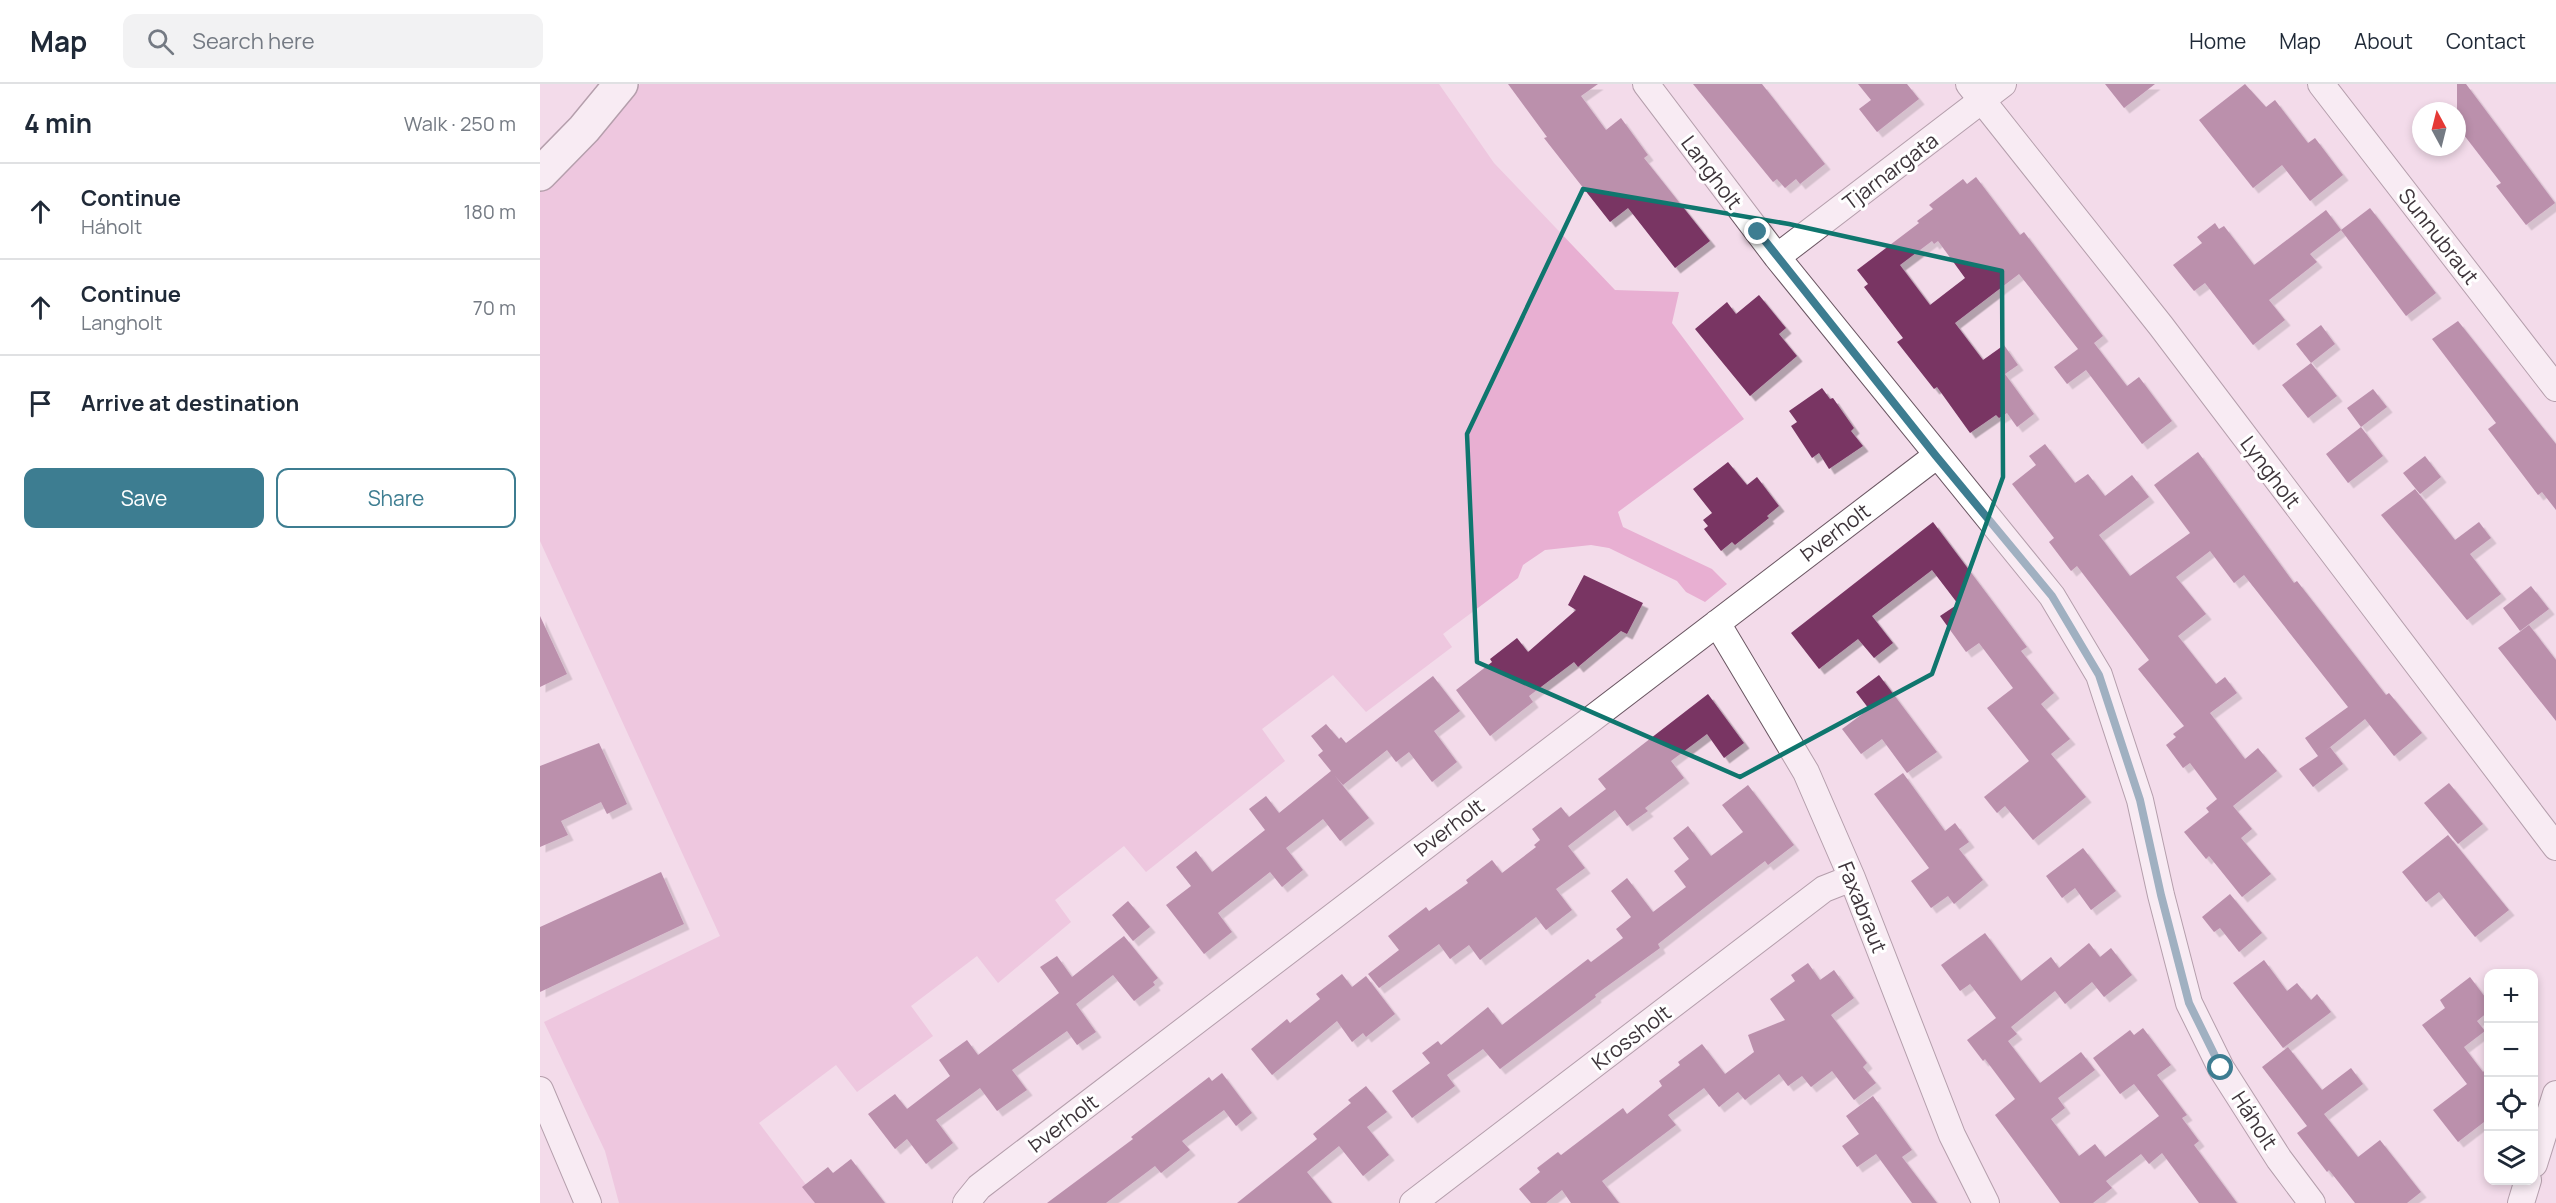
<!DOCTYPE html>
<html lang="en">
<head>
<meta charset="utf-8">
<style>
  :root { --surface:#fff; --page:#f2f2f3; --text:#1f2937; --muted:#747a83; --line:#e0e1e3; --accent:#3d7d91 }
  body { margin:0; font-family:Manrope,sans-serif; background:var(--page); color:var(--text) }
  .controls { position:absolute; right:18px; bottom:18px; display:grid; overflow:hidden; border-radius:12px; box-shadow:0 3px 9px #0003 }
  .controls button { width:54px; height:54px; display:grid; place-items:center; padding:0; border:0; border-bottom:2px solid var(--line); background:var(--surface); color:var(--text); font:30px sans-serif }
  .compass { position:absolute; left:1872px; top:18px; width:54px; height:54px; border-radius:50%; background:var(--surface); box-shadow:0 3px 9px #0003; rotate:353deg }
  .stop { position:absolute; width:18px; height:18px; margin:-14px; border:4px solid #3d7d91; border-radius:50%; background:#fff }
  .stop.end { background:#3d7d91; border-color:#fff; box-shadow:0 2px 6px #0008 }
  .list { margin:0; padding:0; list-style:none }
  h2 { display:flex; justify-content:space-between; align-items:center; height:78px; margin:0; padding:0 24px; font-size:26px }
  h2 small { font-size:20px; font-weight:400; color:var(--muted) }
  .list li { display:grid; grid-template-columns:39px 1fr auto; gap:18px; align-items:center; box-sizing:border-box; height:96px; padding:0 24px; border-top:2px solid var(--line) }
  .list b { display:block; font-size:22px; white-space:nowrap }
  .list p { margin:0; font-size:20px; white-space:nowrap; color:var(--muted) }
  .list em { font-size:20px; font-style:normal; color:var(--muted) }
  .actions { display:flex; gap:12px; padding:18px 24px }
  .actions a { flex:1; padding:14px 0; border:2px solid var(--accent); border-radius:12px; text-align:center; font-size:21px; color:var(--accent) }
  .actions .main { background:var(--accent); color:#fff }
  .icon { flex:none; width:33px; height:33px; fill:none; stroke:currentColor; stroke-width:2; stroke-linecap:round; stroke-linejoin:round }
  .map { position:relative; flex:none; width:2016px; height:1119px; overflow:hidden }
  header { display:flex; align-items:center; gap:36px; box-sizing:border-box; height:84px; padding:0 30px; background:var(--surface); border-bottom:2px solid var(--line) }
  header strong { font-size:28px }
  nav { display:flex; gap:33px; margin-inline-start:auto; font-size:21px }
  .search { width:420px; height:54px; background:var(--page); display:flex; align-items:center; gap:15px; box-sizing:border-box; padding:0 21px; border-radius:12px; color:var(--muted); font-size:22px }
  main { display:flex }
  aside { flex:1; background:var(--surface) }
  .map>svg:first-child { display:block }
  .green { fill:#e8afd2 }
  .building { fill:#793564; fill-rule:evenodd; filter:url(#shadow) }
  .lines { fill:none; stroke-linecap:round; stroke-linejoin:round }
  .street-casing { stroke:#6a5662; stroke-width:28 }
  .secondary-casing { stroke:#6a5662; stroke-width:36 }
  .street { stroke:#fff; stroke-width:26 }
  .secondary { stroke:#fff; stroke-width:33 }
  .route { stroke:#3d7d91; stroke-width:8 }
  .marked { fill:none; stroke:#0f766e; stroke-width:4.5; stroke-linejoin:round }
  .labels { text-anchor:middle; dominant-baseline:central; stroke-width:6; stroke-linejoin:round; paint-order:stroke }
  .street-label { font-size:21px; fill:#3e353b; stroke:#fff }
</style>
</head>
<body>
<header>
<strong>Map</strong>
<div class="search"><svg class="icon" aria-label="search" viewBox="0 0 24 24"><circle cx="10" cy="10" r="6"/><path d="M15 15l6 6"/></svg>Search here</div>
<nav><a>Home</a><a>Map</a><a>About</a><a>Contact</a></nav>
</header>
<main>
<aside>
<h2>4 min<small>Walk · 250 m</small></h2>
<ul class="list">
<li><svg class="icon" aria-label="ahead" viewBox="0 0 24 24"><path d="M12 20V5M6 11l6-6 6 6"/></svg><div><b>Continue</b><p>Háholt</p></div><em>180 m</em></li>
<li><svg class="icon" aria-label="ahead" viewBox="0 0 24 24"><path d="M12 20V5M6 11l6-6 6 6"/></svg><div><b>Continue</b><p>Langholt</p></div><em>70 m</em></li>
<li><svg class="icon" aria-label="arrive" viewBox="0 0 24 24"><path d="M6 21V4h12l-3 4 3 4H6"/></svg><div><b>Arrive at destination</b></div></li>
</ul>
<div class="actions"><a class="main">Save</a><a>Share</a></div>
</aside>
<div class="map">
<svg width="2016" height="1119" viewBox="0 0 2016 1119">
  <defs>
    <filter id="shadow"><feDropShadow dx="5.5" dy="5.5" stdDeviation="0" flood-color="#0004"/></filter>
  </defs>
  <rect width="100%" height="100%" fill="#f3dbea"/>
  <path class="green" d="M100 0H899L954 79 1075 206 1139 208 1132 239 1204 335 1078 428 1083 443 1172 485 1187 500 1165 518 1146 508 1137 497 1069 464 1051 461 1005 466 983 481 978 494 903 550 912 563 826 628 793 591 722 645 745 677 606 788 584 762 515 816 531 838 458 899 437 872 371 922 393 952 317 1008 296 981 219 1039 280 1119H79L65 1067 4 938 180 852 0 457V100L94 10Z"/>
  <path class="building" d="M968 0H1058L1041 12 1066 46 1081 34 1108 71 1104 74 1170 157 1135 184 1088 124 1070 138 1004 54 1007 53Z
    M1153 0H1222L1285 80 1260 100 1256 95 1245 104 1237 95 1233 98Z
    M1318 0H1367L1379 15 1337 48 1319 25 1331 16Z
    M1565 0H1615L1584 24Z
    M1705 0 1726 23 1735 16 1768 59 1775 54 1803 91 1770 117 1742 81 1713 104 1659 36Z
    M1917 0H1926L2015 119 1986 141 1956 102 1961 99 1917 42Z
    M1436 93 1480 151 1484 148 1563 252 1554 259 1587 302 1599 293 1632 337 1602 360 1546 286 1527 300 1514 283 1538 265 1479 190 1415 239 1443 276 1464 261 1478 281 1465 290 1494 330 1477 343 1467 329 1459 334 1456 331 1430 349 1397 303 1394 305 1357 258 1363 254 1324 203 1328 200 1317 186 1379 139 1377 137 1393 125 1389 121 1423 95 1427 100ZM1392 157 1394 160 1398 157 1425 194 1390 221 1360 181Z
    M1830 124 1896 209 1866 232 1801 146Z
    M1786 126 1801 146 1770 170 1777 178 1729 216 1745 236 1713 261 1665 199 1654 207 1633 181 1662 159 1657 153 1675 139 1679 145 1684 142 1714 181Z
    M1219 211 1246 244 1239 250 1257 272 1210 312 1155 245 1187 218 1196 230Z
    M1918 237 2016 360V426L2002 408 1998 411 1948 345 1956 339 1892 255Z
    M1781 241 1795 260 1771 279 1756 260Z
    M1771 279 1797 312 1768 334 1742 301Z
    M1282 304 1290 315 1293 314 1314 344 1311 347 1323 362 1289 385 1279 369 1272 374 1251 342 1257 338 1249 327Z
    M1833 305 1847 323 1821 343 1807 324Z
    M1821 343 1843 372 1808 399 1786 370Z
    M1505 360 1535 399 1548 390 1565 412 1592 391 1609 413 1559 451 1590 492 1650 449 1614 401 1658 368 1754 499 1757 497 1846 611 1849 609 1882 649 1854 672 1825 635 1784 668 1790 663 1803 680 1773 703 1759 685 1778 672 1765 654 1808 623 1704 491 1694 499 1670 467 1636 493 1666 530 1638 552 1676 600 1685 593 1697 609 1670 629 1705 675 1718 664 1737 687 1693 722 1712 745 1701 754 1731 790 1702 813 1669 772 1666 775 1644 748 1669 728 1666 724 1677 715 1650 679 1643 684 1626 661 1636 653 1633 650 1644 642 1598 585 1609 576 1537 482 1531 487 1509 458 1514 454 1472 400 1496 381 1489 372Z
    M1885 372 1901 393 1880 410 1863 389Z
    M1188 378 1207 401 1217 393 1239 422 1227 432 1229 434 1195 461 1192 458 1181 467 1164 445 1168 442 1163 436 1172 429 1153 405Z
    M1875 405 1915 456 1939 438 1951 454 1930 470 1961 510 1927 536 1841 431Z
    M1393 438 1487 563 1481 567 1514 609 1501 620 1530 655 1511 670 1546 713 1493 756 1465 722 1457 729 1444 713 1489 677 1447 624 1473 604 1439 559 1426 568 1400 532 1418 520 1392 486 1332 532 1353 559 1334 574 1318 555 1279 585 1251 549Z
    M1044 491 1103 519 1087 550 1081 547 1038 583 1034 578 989 612 993 618 950 652 916 606 952 578 950 575 977 554 988 568 1036 526 1028 521Z
    M1991 502 2009 525 1980 547 1963 524Z
    M0 532 27 590 0 603Z
    M1989 541 2016 576V637L1958 564Z
    M1339 591 1397 668 1367 689 1342 655 1321 670 1302 645 1329 625 1316 608Z
    M893 592 920 627 894 647 917 678 892 698 869 668 856 678 847 666 803 701 795 692 829 734 800 757 783 735 746 764 763 786 742 803 730 788 678 829 692 848 664 870 626 821 651 802 636 783 656 767 672 788 725 746 709 725 726 712 739 729 791 687 778 671 783 667 771 652 786 640 799 655 801 653 806 659Z
    M1168 610 1204 659 1184 674 1167 650 1131 677 1144 694 1105 724 1108 727 1087 742 1075 726 1028 762 1045 784 1016 805 1032 826 1006 846 996 833 940 876 929 861 910 875 899 860 839 904 828 890 859 866 848 852 886 823 889 827 928 799 926 796 952 776 962 789 996 763 994 761 1000 756 992 745 1021 723 1029 733 1066 705 1058 695Z
    M59 659 87 720 67 730 61 718 21 737 28 751 0 763V682Z
    M1363 689 1405 747 1415 739 1429 758 1419 765 1443 796 1414 820 1408 812 1391 824 1371 797 1389 784 1334 710Z
    M1909 699 1943 740 1918 760 1884 719Z
    M1208 701 1254 761 1228 781 1225 777 1182 810 1118 860 1120 864 1055 911 1056 913 960 985 943 965 907 991 915 1002 872 1034 852 1007 890 979 882 969 898 957 901 961 948 923 962 941 1048 875 1051 878 1083 854 1076 845 1091 833 1071 807 1087 794 1113 828 1146 803 1134 787 1149 775 1133 754 1148 742 1171 772 1203 748 1182 721Z
    M1908 751 1969 826 1935 853 1899 808 1886 818 1862 788Z
    M1543 764 1576 807 1551 826 1535 804 1522 814 1506 792Z
    M121 788 144 840 0 908V843Z
    M1690 810 1722 849 1699 868 1680 844 1674 848 1662 833Z
    M588 817 610 843 593 857 572 831Z
    M1445 849 1481 897 1511 873 1519 884 1549 859 1560 873 1571 864 1592 891 1564 913 1552 898 1525 920 1515 907 1471 943 1477 950 1468 957 1500 999 1541 968 1555 986 1518 1014 1525 1024 1511 1035 1539 1072 1555 1060 1565 1073 1619 1032 1594 1000 1580 1010 1553 974 1590 946 1594 951 1603 944 1631 981 1617 991 1647 1031 1642 1034 1659 1057 1654 1061 1697 1119H1659L1622 1069 1609 1080 1601 1070 1566 1097 1572 1104 1553 1119H1520L1455 1031 1475 1015 1445 975 1443 977 1427 956 1456 934 1430 900 1420 907 1401 881Z
    M584 852 618 894 613 898 615 901 594 917 573 891 536 920 556 948 537 961 527 947 472 986 487 1006 457 1027 440 1004 396 1036 413 1059 386 1080 367 1055 355 1065 328 1030 355 1010 367 1025 410 992 399 976 427 956 438 971 519 909 500 883 517 872 532 893Z
    M1724 876 1747 907 1757 899 1771 916 1777 910 1791 928 1743 964 1693 899Z
    M1268 879 1280 896 1294 886 1314 914 1291 931 1327 979 1323 983 1336 999 1314 1016 1292 987 1271 1003 1262 992 1248 1002 1239 990 1205 1016 1198 1008 1179 1023 1164 1004 1128 1031 1136 1041 1062 1097 1079 1119H1031L1022 1106 1006 1119H991L979 1105 1000 1088 997 1084 1018 1068 1021 1071 1083 1024 1087 1030 1122 1002 1119 997 1140 981 1138 978 1162 960 1185 990 1214 968 1208 951 1245 936 1230 915 1255 897 1251 891Z
    M802 890 812 903 826 892 855 930 826 953 823 949 812 958 797 937 732 991 711 965 747 935 750 939 780 915 776 910Z
    M1930 893 1948 917V928L1937 937 1945 947 1924 963 1943 988 1948 983V1035L1918 1058 1893 1026 1927 1000 1882 941 1905 924 1900 916Z
    M1748 963 1782 1006 1811 984 1823 1000 1784 1030 1818 1073 1840 1056 1881 1108 1867 1119H1815L1789 1086 1787 1088 1757 1049 1767 1042 1722 983Z
    M682 989 712 1029 696 1042 684 1026 642 1057 650 1066 621 1089 615 1082 566 1119H507L593 1055 591 1053 669 993 672 997Z
    M826 1002 847 1028 827 1043 849 1071 823 1092 799 1062 767 1088 792 1119H697L777 1055 773 1050 811 1019 808 1016Z
    M1333 1012 1372 1066 1362 1073 1397 1119H1372L1336 1070 1317 1083 1302 1062 1319 1050 1306 1032Z
    M311 1075 345 1119H275L262 1103 288 1083 293 1089Z"/>
  <g class="lines">
    <g class="street-casing">
      <path id="street" d="M1106 0 1237 173 1512 512 1559 591 1600 716 1621 811 1649 919 1681 984 1739 1075 1772 1119
        M1429 0 1621 242 2016 763
        M1781 0 2016 304
        M1237 173 1463 0
        M1177 539 1266 688 1312 794 1412 1051 1446 1119
        M0 1006 48 1119
        M1994 1080 2016 1010
        M426 1119 439 1103 1396 372
        M873 1119 1284 805 1312 794
        M1981 1119 1988 1096"/>
    </g>
    <g class="secondary-casing">
      <path id="secondary" d="M0 90 44 45 81 0"/>
    </g>
    <use href="#street" class="street"/>
    <use href="#secondary" class="secondary"/>
  </g>
  <g class="lines">
    <path class="route" d="M1218 148 1396 372 1512 512 1559 591 1600 716 1621 811 1649 919 1681 984"/>
  </g>
  <path d="M0 0H2016V1119H0ZM1043 105 1249 140 1462 187 1463 393 1392 590 1200 693 937 578 927 350Z" fill="#f3dbea" fill-opacity=".55" fill-rule="evenodd"/>
  <path class="marked" d="M1043 105 1249 140 1462 187 1463 393 1392 590 1200 693 937 578 927 350Z"/>
  <g class="labels">
    <g class="street-label">
      <text transform="translate(1350 87) rotate(-37)">Tjarnargata</text>
      <text transform="translate(1172 88) rotate(53)">Langholt</text>
      <text transform="translate(1899 152) rotate(52)">Sunnubraut</text>
      <text transform="translate(1731 388) rotate(53)">Lyngholt</text>
      <text transform="translate(1295 448) rotate(-37)">Þverholt</text>
      <text transform="translate(909 743) rotate(-37)">Þverholt</text>
      <text transform="translate(1323 823) rotate(68)">Faxabraut</text>
      <text transform="translate(1091 953) rotate(-37)">Krossholt</text>
      <text transform="translate(1715 1036) rotate(57)">Háholt</text>
      <text transform="translate(523 1039) rotate(-37)">Þverholt</text>
    </g>
  </g>
</svg>
<div class="controls">
<button>+</button>
<button>−</button>
<button><svg class="icon" aria-label="locate" viewBox="0 0 24 24"><circle cx="12" cy="12" r="6"/><path d="M12 2v4M12 18v4M2 12h4M18 12h4"/></svg></button>
<button><svg class="icon" aria-label="layers" viewBox="0 0 24 24"><path d="M12 4l9 5-9 5-9-5zM3 14l9 5 9-5"/></svg></button>
</div>
<svg class="compass" viewBox="-18 -18 36 36"><path d="M0-13l5 13h-10z" fill="#e53935"/><path d="M0 13l5-13h-10z" fill="#747a83"/></svg>
<div class="stop" style="left:1681px;top:984px"></div>
<div class="stop end" style="left:1218px;top:148px"></div>
</div>
</main>
</body>
</html>
